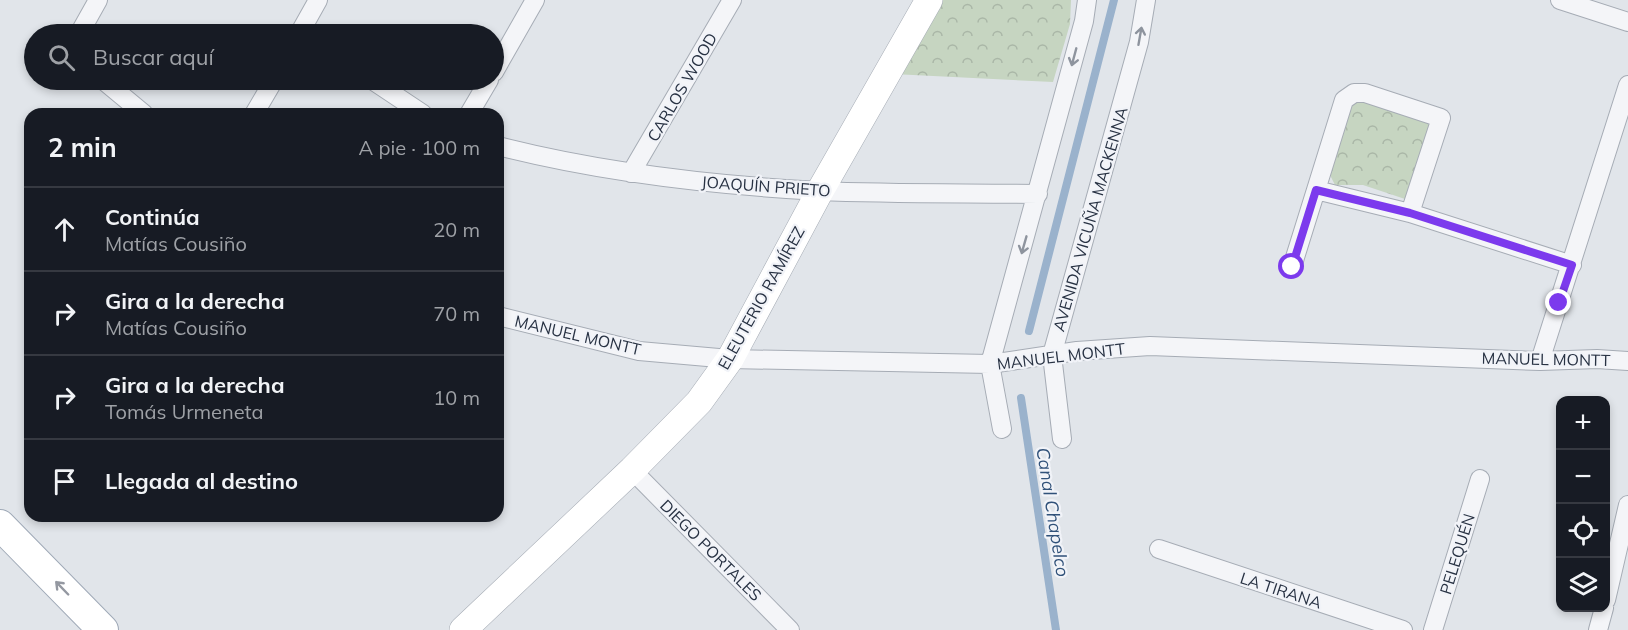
<!DOCTYPE html>
<html lang="es">
<head>
<meta charset="utf-8">
<style>
  :root { --surface:#171b24; --page:#20242c; --text:#f1f3f6; --muted:#9ea1a6; --line:#363941 }
  body { margin:0; font-family:Mulish,sans-serif; background:var(--page); color:var(--text) }
  .controls { position:absolute; right:18px; bottom:18px; display:grid; overflow:hidden; border-radius:12px; box-shadow:0 3px 9px #0003 }
  .controls button { width:54px; height:54px; display:grid; place-items:center; padding:0; border:0; border-bottom:2px solid var(--line); background:var(--surface); color:var(--text); font:30px sans-serif }
  .stop { position:absolute; width:18px; height:18px; margin:-14px; border:4px solid #7c3aed; border-radius:50%; background:#fff }
  .stop.end { background:#7c3aed; border-color:#fff; box-shadow:0 2px 6px #0008 }
  .list { margin:0; padding:0; list-style:none }
  h2 { display:flex; justify-content:space-between; align-items:center; height:78px; margin:0; padding:0 24px; font-size:26px }
  h2 small { font-size:20px; font-weight:400; color:var(--muted) }
  .list li { display:grid; grid-template-columns:39px 1fr auto; gap:18px; align-items:center; box-sizing:border-box; height:84px; padding:0 24px; border-top:2px solid var(--line) }
  .list b { display:block; font-size:22px; white-space:nowrap }
  .list p { margin:0; font-size:20px; white-space:nowrap; color:var(--muted) }
  .list em { font-size:20px; font-style:normal; color:var(--muted) }
  .icon { flex:none; width:33px; height:33px; fill:none; stroke:currentColor; stroke-width:2; stroke-linecap:round; stroke-linejoin:round }
  .map { position:relative; flex:none; width:1628px; height:630px; overflow:hidden }
  .search { position:absolute; background:var(--surface); box-shadow:0 3px 9px #0003; left:24px; top:24px; width:480px; height:66px; display:flex; align-items:center; gap:15px; box-sizing:border-box; padding:0 21px; border-radius:33px; color:var(--muted); font-size:22px }
  .panel { position:absolute; background:var(--surface); box-shadow:0 3px 9px #0003; left:24px; top:108px; width:480px; height:414px; border-radius:18px }
  .map>svg:first-child { display:block }
  .forest { fill:url(#forest-crowns) }
  .lines { fill:none; stroke-linecap:round; stroke-linejoin:round }
  .stream { stroke:#9ab2cc; stroke-width:8 }
  .street-casing { stroke:#a6acb5; stroke-width:20 }
  .secondary-casing { stroke:#a6acb5; stroke-width:28 }
  .primary-casing { stroke:#9fa9b7; stroke-width:32 }
  .street { stroke:#f4f5f8; stroke-width:18 }
  .secondary { stroke:#fff; stroke-width:27 }
  .primary { stroke:#fff; stroke-width:30 }
  .oneway { stroke:#8e949e }
  .oneway2 { stroke:#9498a1 }
  .route { stroke:#7c3aed; stroke-width:8 }
  .labels { text-anchor:middle; dominant-baseline:central; stroke-width:4.5; stroke-linejoin:round; paint-order:stroke }
  .street-label { font-size:16px; fill:#283243; stroke:#f1f3f8 }
  .water-label { font-size:18px; font-style:italic; fill:#305179; stroke:#f1f3f8 }
</style>
</head>
<body>
<div class="map">
<svg width="1628" height="630" viewBox="0 0 1628 630">
  <defs>
    <pattern id="forest-crowns" width="20" height="18" patternUnits="userSpaceOnUse" patternTransform="scale(1.5)"><rect width="20" height="18" fill="#c6d5c1"/><path d="M2 6a3 3 0 1 1 6 0M12 15a3 3 0 1 1 6 0" fill="none" stroke="#aab7a7"/></pattern>
  </defs>
  <rect width="100%" height="100%" fill="#e1e5ea"/>
  <path class="forest" d="M930 0H1071L1070 24 1053 82 893 74Z
    M1360 98 1426 120 1433 132 1408 200 1363 185H1335L1328 171 1347 107Z"/>
  <g class="lines">
    <path class="stream" d="M1029 331 1114 0
      M1021 398 1056 630"/>
    <g class="street-casing">
      <path id="street" d="M1560 0 1628 22
        M79 34 98 0
        M299 34 318 0
        M494 72 535 0
        M103 80 144 114
        M372 80 423 114
        M254 114 274 80
        M469 114 489 80
        M498 146C603 173 711 185 819 191 892 194 965 193 1038 194
        M631 173 732 0
        M1410 213 1441 118 1365 93H1354L1344 100 1316 190 1410 213 1572 265
        M1292 267 1316 190
        M498 316 639 351 730 359 990 364 1077 351 1150 346 1540 361 1597 359 1628 361
        M1540 361 1628 85
        M1002 429 990 364 1084 21 1087 0
        M1062 439 1052 355 1139 42 1146 0
        M632 470 790 630
        M1159 549 1403 630
        M1606 600 1628 505
        M1433 630 1480 479
        M1598 630 1604 608"/>
    </g>
    <g class="secondary-casing">
      <path id="secondary" d="M463 630 632 470 699 402 730 359 820 191 929 0"/>
    </g>
    <g class="primary-casing">
      <path id="primary" d="M0 525 103 630"/>
    </g>
    <use href="#street" class="street"/>
    <use href="#secondary" class="secondary"/>
    <use href="#primary" class="primary"/>
  </g>
  <defs><path id="oneway-shaft" d="M-6 0H5M1.5-3L5.5 0L1.5 3" fill="none" stroke-width="1.6" stroke-linecap="round" stroke-linejoin="round" transform="scale(1.5)"/></defs>
  <g class="oneway">
    <use href="#oneway-shaft" transform="translate(1140 36) rotate(-80)"/>
    <use href="#oneway-shaft" transform="translate(1074 57) rotate(105)"/>
    <use href="#oneway-shaft" transform="translate(1024 245) rotate(106)"/>
  </g>
  <use class="oneway2" href="#oneway-shaft" transform="translate(62 588) rotate(-134)"/>
  <g class="lines">
    <path class="route" d="M1292 267 1316 190 1410 213 1572 265 1559 303"/>
  </g>
  <g class="labels">
    <g class="street-label">
      <text transform="translate(682 87) rotate(-60)">CARLOS WOOD</text>
      <text transform="translate(766 186) rotate(4)">JOAQUÍN PRIETO</text>
      <text transform="translate(1090 219) rotate(-74)">AVENIDA VICUÑA MACKENNA</text>
      <text transform="translate(761 298) rotate(-61)">ELEUTERIO RAMÍREZ</text>
      <text transform="translate(578 335) rotate(13)">MANUEL MONTT</text>
      <text transform="translate(1061 356) rotate(-7)">MANUEL MONTT</text>
      <text transform="translate(1546 359) rotate(1)">MANUEL MONTT</text>
      <text transform="translate(711 550) rotate(45)">DIEGO PORTALES</text>
      <text transform="translate(1457 554) rotate(-73)">PELEQUÉN</text>
      <text transform="translate(1281 590) rotate(18)">LA TIRANA</text>
    </g>
    <g class="water-label">
      <text transform="translate(1053 512) rotate(81)">Canal Chapelco</text>
    </g>
  </g>
</svg>
<div class="controls">
<button>+</button>
<button>−</button>
<button><svg class="icon" aria-label="locate" viewBox="0 0 24 24"><circle cx="12" cy="12" r="6"/><path d="M12 2v4M12 18v4M2 12h4M18 12h4"/></svg></button>
<button><svg class="icon" aria-label="layers" viewBox="0 0 24 24"><path d="M12 4l9 5-9 5-9-5zM3 14l9 5 9-5"/></svg></button>
</div>
<div class="stop" style="left:1292px;top:267px"></div>
<div class="stop end" style="left:1559px;top:303px"></div>
<div class="search"><svg class="icon" aria-label="search" viewBox="0 0 24 24"><circle cx="10" cy="10" r="6"/><path d="M15 15l6 6"/></svg>Buscar aquí</div>
<section class="panel">
<h2>2 min<small>A pie · 100 m</small></h2>
<ul class="list">
<li><svg class="icon" aria-label="ahead" viewBox="0 0 24 24"><path d="M12 20V5M6 11l6-6 6 6"/></svg><div><b>Continúa</b><p>Matías Cousiño</p></div><em>20 m</em></li>
<li><svg class="icon" aria-label="right" viewBox="0 0 24 24"><path d="M7 20v-9h11M14 6l5 5-5 5"/></svg><div><b>Gira a la derecha</b><p>Matías Cousiño</p></div><em>70 m</em></li>
<li><svg class="icon" aria-label="right" viewBox="0 0 24 24"><path d="M7 20v-9h11M14 6l5 5-5 5"/></svg><div><b>Gira a la derecha</b><p>Tomás Urmeneta</p></div><em>10 m</em></li>
<li><svg class="icon" aria-label="arrive" viewBox="0 0 24 24"><path d="M6 21V4h12l-3 4 3 4H6"/></svg><div><b>Llegada al destino</b></div></li>
</ul>
</section>
</div>
</body>
</html>
